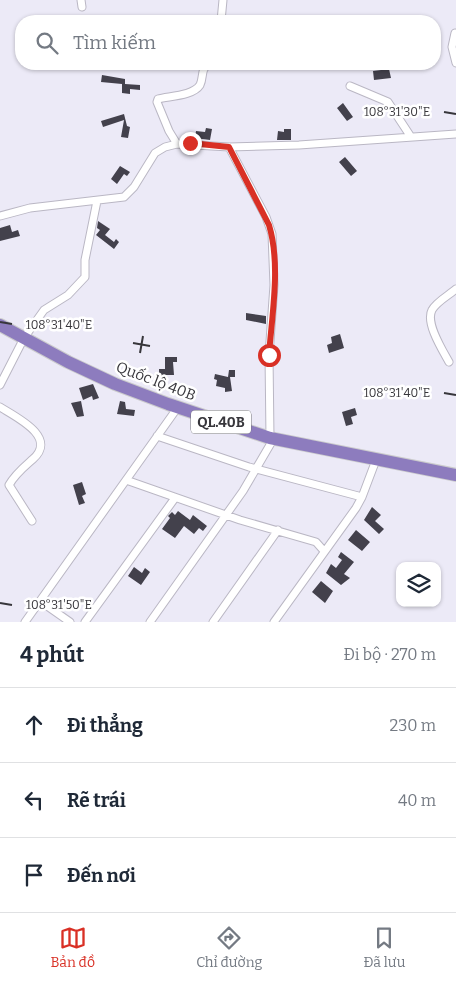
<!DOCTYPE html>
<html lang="vi">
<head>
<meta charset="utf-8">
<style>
  :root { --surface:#fff; --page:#f2f2f3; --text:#1f2937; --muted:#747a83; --line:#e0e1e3; --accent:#d93025 }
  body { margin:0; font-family:Bitter,serif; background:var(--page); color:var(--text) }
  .controls { position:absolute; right:15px; bottom:15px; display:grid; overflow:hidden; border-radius:10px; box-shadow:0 1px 4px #0004 }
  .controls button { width:45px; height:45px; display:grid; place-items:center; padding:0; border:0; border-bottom:1px solid var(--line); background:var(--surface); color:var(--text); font:25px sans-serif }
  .stop { position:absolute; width:15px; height:15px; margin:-11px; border:4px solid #d93025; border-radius:50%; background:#fff }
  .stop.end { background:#d93025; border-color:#fff; box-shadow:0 1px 5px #0008 }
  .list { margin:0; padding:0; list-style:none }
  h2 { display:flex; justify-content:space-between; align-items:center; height:65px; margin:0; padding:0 20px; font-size:21px }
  h2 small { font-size:16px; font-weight:400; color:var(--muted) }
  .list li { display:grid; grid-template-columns:32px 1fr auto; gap:15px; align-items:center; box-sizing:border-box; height:75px; padding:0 20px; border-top:1px solid var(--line) }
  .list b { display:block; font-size:19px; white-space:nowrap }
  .list em { font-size:16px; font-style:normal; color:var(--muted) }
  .icon { flex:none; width:28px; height:28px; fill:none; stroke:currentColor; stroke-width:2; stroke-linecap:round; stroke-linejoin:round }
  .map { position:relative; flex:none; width:456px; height:622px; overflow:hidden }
  .search { position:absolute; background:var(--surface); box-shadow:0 1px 4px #0004; left:15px; right:15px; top:15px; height:55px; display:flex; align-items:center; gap:12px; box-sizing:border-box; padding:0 18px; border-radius:20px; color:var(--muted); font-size:19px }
  .sheet { height:290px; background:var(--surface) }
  nav { display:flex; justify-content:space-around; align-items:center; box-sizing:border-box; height:70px; border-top:1px solid var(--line); background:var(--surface); font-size:14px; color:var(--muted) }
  nav a { display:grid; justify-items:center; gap:2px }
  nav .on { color:var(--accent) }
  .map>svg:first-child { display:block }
  .building { fill:#43414c }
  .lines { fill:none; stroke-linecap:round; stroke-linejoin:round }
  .street-casing { stroke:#bab7c4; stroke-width:9 }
  .highway-casing { stroke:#cbcbcc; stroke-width:14 }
  .street { stroke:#fff; stroke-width:7 }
  .highway { stroke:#8d7cbe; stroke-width:12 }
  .route { stroke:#d93025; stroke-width:6 }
  .ticks { fill:none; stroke:#37363b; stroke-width:2 }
  .labels { text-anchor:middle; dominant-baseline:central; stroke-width:5; stroke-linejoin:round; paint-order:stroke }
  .shield { fill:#fff; stroke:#737276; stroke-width:1 }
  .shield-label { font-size:14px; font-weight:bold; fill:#37363b }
  .street-label { font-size:15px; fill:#37363b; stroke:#fff }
  .ticks-label { font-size:12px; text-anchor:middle; fill:#37363b; stroke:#fff; stroke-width:5; stroke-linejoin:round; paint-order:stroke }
</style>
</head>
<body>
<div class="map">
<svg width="456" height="622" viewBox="0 0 456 622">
  <rect width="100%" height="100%" fill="#eceaf7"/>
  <path class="building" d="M389 69 391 78 374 80 373 71Z
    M102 75 125 79V84L140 85V90L130 89V94L122 93V84L101 82Z
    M343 103 353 117 347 121 337 108Z
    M124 114 127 126 130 127 128 138 121 137 124 120 103 127 101 121Z
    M206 128 212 129 210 140 195 138 196 131 205 132Z
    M284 129H291V140H277L278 131 284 132Z
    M345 157 357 171 351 176 339 162Z
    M120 166 130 172 127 176 124 174 117 184 111 179Z
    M98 221 110 229 105 235 114 242 116 239 119 242 114 249 96 235 100 230 97 228Z
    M10 225 12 232 18 230 20 236 0 241V228Z
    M246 313 266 316V324L246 320Z
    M340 334 344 348 329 353 327 345 332 343 331 337Z
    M165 357H177V362H173L174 375H165L164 388H159V369H165Z
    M229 370H235V377H230L232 391 225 392V388L216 386 217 380 214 379 215 374 228 377Z
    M93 384 99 398 93 400 92 396 83 400 79 388Z
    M81 401 84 416 77 417 71 403Z
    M120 401 125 402 126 409 135 410 134 416 117 414Z
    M355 408 357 415 351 417 353 424 346 426 342 412Z
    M82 482 86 494 82 496 85 503 79 505 73 485Z
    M372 507 381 515 375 521 384 529 379 534 364 520Z
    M178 511 190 520 193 515 207 526 203 531 199 528 194 534 184 526 175 538 162 529 170 518 168 516 172 512 175 515Z
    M356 530 370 542 362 551 348 540Z
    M341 552 354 562 344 574 350 578 341 585 326 573 331 564 336 568 342 560 338 557Z
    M134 567 142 573 145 568 150 572 141 585 128 576Z
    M321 581 333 591 325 603 312 592Z"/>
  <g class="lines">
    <g class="street-casing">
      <path id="street" d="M81 0 82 7
        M221 21 223 0
        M455 33 452 47 456 63
        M350 86 388 102 411 137
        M177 144 169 131 157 102 158 99C169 96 193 96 200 85 204 77 200 69 209 64
        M229 147 266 217 272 234 274 285 269 355 270 438
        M0 216 30 208 124 197 134 187 155 153 165 147 177 144 229 147 299 145 456 134
        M449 362C443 351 425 323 432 310 436 302 449 295 456 289
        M0 385 24 338 44 310 68 295 85 277V260L97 201
        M0 407C16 417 58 437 33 459 24 467 15 474 9 485L32 521
        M157 436 249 467 362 497
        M126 480 240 520 316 542 324 551
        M40 601 70 622
        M25 622 178 407
        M85 622 175 498
        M150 622 243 491 274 438
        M213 622 278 530
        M274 622 356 508 362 497 376 460"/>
    </g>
    <g class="highway-casing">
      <path id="highway" d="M0 325 68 362 115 384 168 404 270 438 456 475"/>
    </g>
    <use href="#street" class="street"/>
    <use href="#highway" class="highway"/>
  </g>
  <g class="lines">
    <path class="route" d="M190 143 229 147 269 225C281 265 272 313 269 355"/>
  </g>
  <path class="ticks" d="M444 112 456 114M0 322 12 324M133 343 150 346M140 353 143 336M444 393 456 395M0 603 12 605"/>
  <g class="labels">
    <rect class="shield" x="191" y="410.5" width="60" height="23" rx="4"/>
    <g class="shield-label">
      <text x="221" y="422">QL.40B</text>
    </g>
    <g class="street-label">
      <text transform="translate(156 381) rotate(21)">Quốc lộ 40B</text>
    </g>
  </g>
  <g class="ticks-label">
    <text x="397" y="116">108°31'30"E</text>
    <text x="59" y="329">108°31'40"E</text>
    <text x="397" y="397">108°31'40"E</text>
    <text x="59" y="609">108°31'50"E</text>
  </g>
</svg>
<div class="controls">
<button><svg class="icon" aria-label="layers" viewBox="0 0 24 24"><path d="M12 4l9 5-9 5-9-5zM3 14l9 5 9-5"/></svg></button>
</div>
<div class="stop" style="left:269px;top:355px"></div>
<div class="stop end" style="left:190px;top:143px"></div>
<div class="search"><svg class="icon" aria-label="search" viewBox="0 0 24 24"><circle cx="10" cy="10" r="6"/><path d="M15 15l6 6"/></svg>Tìm kiếm</div>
</div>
<section class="sheet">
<h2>4 phút<small>Đi bộ · 270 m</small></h2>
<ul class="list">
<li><svg class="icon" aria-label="ahead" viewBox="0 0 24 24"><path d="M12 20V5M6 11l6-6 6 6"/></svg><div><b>Đi thẳng</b></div><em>230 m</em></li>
<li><svg class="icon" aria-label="left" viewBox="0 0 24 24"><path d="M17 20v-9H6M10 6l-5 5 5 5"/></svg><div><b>Rẽ trái</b></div><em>40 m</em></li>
<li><svg class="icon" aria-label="arrive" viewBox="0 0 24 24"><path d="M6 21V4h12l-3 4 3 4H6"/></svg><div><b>Đến nơi</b></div></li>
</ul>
</section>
<nav>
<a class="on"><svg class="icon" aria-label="map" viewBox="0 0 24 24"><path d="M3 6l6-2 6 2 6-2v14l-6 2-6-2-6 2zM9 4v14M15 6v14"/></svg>Bản đồ</a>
<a><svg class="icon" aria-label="directions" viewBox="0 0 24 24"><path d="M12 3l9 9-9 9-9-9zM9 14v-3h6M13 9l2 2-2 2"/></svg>Chỉ đường</a>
<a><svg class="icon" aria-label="saved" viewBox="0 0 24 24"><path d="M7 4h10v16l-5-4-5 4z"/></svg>Đã lưu</a>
</nav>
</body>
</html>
